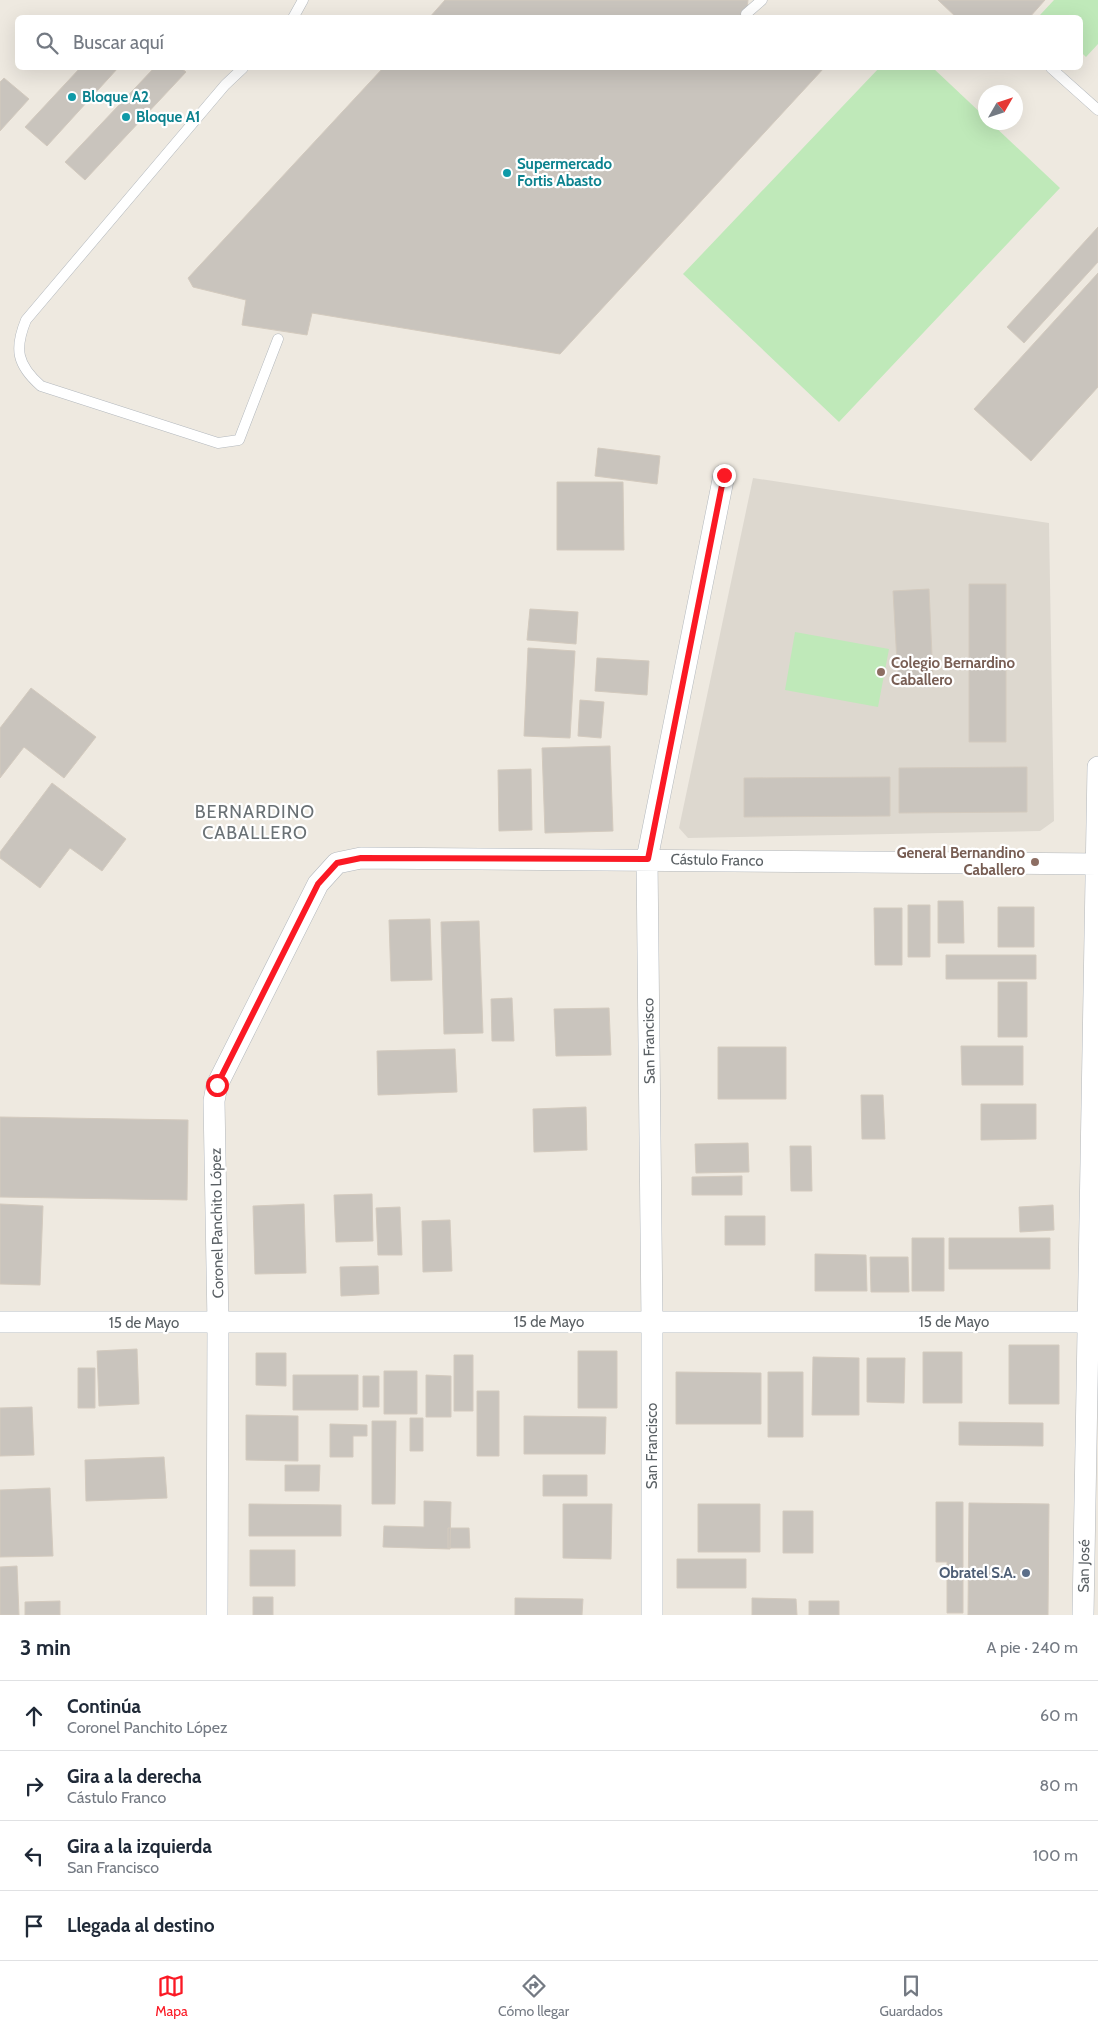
<!DOCTYPE html>
<html lang="es">
<head>
<meta charset="utf-8">
<style>
  :root { --surface:#fff; --page:#f6f6f7; --text:#1f2937; --muted:#747a83; --line:#e0e1e3; --accent:#fb1924 }
  body { margin:0; font-family:Cabin,sans-serif; background:var(--page); color:var(--text) }
  .compass { position:absolute; left:978px; top:85px; width:45px; height:45px; border-radius:50%; background:var(--surface); box-shadow:0 5px 20px #0002; rotate:51deg }
  .stop { position:absolute; width:15px; height:15px; margin:-11px; border:4px solid #fb1924; border-radius:50%; background:#fff }
  .stop.end { background:#fb1924; border-color:#fff; box-shadow:0 1px 5px #0008 }
  .list { margin:0; padding:0; list-style:none }
  h2 { display:flex; justify-content:space-between; align-items:center; height:65px; margin:0; padding:0 20px; font-size:21px }
  h2 small { font-size:16px; font-weight:400; color:var(--muted) }
  .list li { display:grid; grid-template-columns:32px 1fr auto; gap:15px; align-items:center; box-sizing:border-box; height:70px; padding:0 20px; border-top:1px solid var(--line) }
  .list b { display:block; font-size:19px; white-space:nowrap }
  .list p { margin:0; font-size:16px; white-space:nowrap; color:var(--muted) }
  .list em { font-size:16px; font-style:normal; color:var(--muted) }
  .icon { flex:none; width:28px; height:28px; fill:none; stroke:currentColor; stroke-width:2; stroke-linecap:round; stroke-linejoin:round }
  .map { position:relative; flex:none; width:1098px; height:1615px; overflow:hidden }
  .search { position:absolute; background:var(--surface); box-shadow:0 5px 20px #0002; left:15px; right:15px; top:15px; height:55px; display:flex; align-items:center; gap:12px; box-sizing:border-box; padding:0 18px; border-radius:8px; color:var(--muted); font-size:19px }
  .sheet { height:345px; background:var(--surface) }
  nav { display:flex; justify-content:space-around; align-items:center; box-sizing:border-box; height:70px; border-top:1px solid var(--line); background:var(--surface); font-size:14px; color:var(--muted) }
  nav a { display:grid; justify-items:center; gap:2px }
  nav .on { color:var(--accent) }
  .map>svg:first-child { display:block }
  .education { fill:#ddd8cf }
  .green { fill:#bfe9b9 }
  .building { fill:#c9c4bd; stroke:#d3cabe }
  .lines { fill:none; stroke-linecap:round; stroke-linejoin:round }
  .lane-casing { stroke:#b3b8bd; stroke-width:11 }
  .street-casing { stroke:#b3b8bd; stroke-width:22 }
  .lane { stroke:#fff; stroke-width:10 }
  .street { stroke:#fff; stroke-width:21 }
  .route { stroke:#fb1924; stroke-width:6 }
  .culture-dot { fill:#0f9aa8; stroke:#fff; stroke-width:2 }
  .education-dot { fill:#8d6e63; stroke:#fff; stroke-width:2 }
  .service-dot { fill:#5c6f8a; stroke:#fff; stroke-width:2 }
  .labels { text-anchor:middle; dominant-baseline:central; stroke-width:4.5; stroke-linejoin:round; paint-order:stroke }
  .culture-label { font-size:15px; font-weight:bold; fill:#0d838f; stroke:#fff; text-anchor:start }
  .education-label { font-size:15px; font-weight:bold; fill:#785e54; stroke:#fff; text-anchor:start }
  .street-label { font-size:15px; fill:#595f63; stroke:#fff }
  .service-label { font-size:15px; font-weight:bold; fill:#4e5e75; stroke:#fff; text-anchor:end }
  .quarter-label { font-size:18px; letter-spacing:1px; fill:#6a7175; stroke:#fff }
</style>
</head>
<body>
<div class="map">
<svg width="1098" height="1615" viewBox="0 0 1098 1615">
  <rect width="100%" height="100%" fill="#eee9e0"/>
  <path class="education" d="M753 478 1049 523 1054 821 1040 831 688 838 679 828Z"/>
  <path class="green" d="M1054 0H1098V44L1086 57 1081 52 1080 18 1043 17 1040 15Z
    M879 68H933L985 117 986 122 991 123 1060 188 839 422 683 274Z
    M795 632 889 649 878 707 785 690Z"/>
  <path class="building" d="M445 0H748L746 18H429Z
    M938 0H1045L1029 18H957Z
    M80 68H118L47 146 25 127Z
    M154 68H181L186 72 85 180 65 162Z
    M383 68H824L560 354 312 313 307 335 242 325 246 300 193 287 188 278Z
    M4 78 29 99 0 131V82Z
    M1098 227V262L1024 343 1007 327Z
    M1098 273V387L1031 461 974 409Z
    M598 448 660 456 657 484 595 476Z
    M557 482H623L624 550H557Z
    M969 584H1006V742H969Z
    M929 589 933 678 898 680 893 591Z
    M530 609 578 612 576 644 527 640Z
    M528 648 575 651 570 738 524 736Z
    M597 658 649 661 647 695 595 691Z
    M31 688 96 737 64 778 24 747 0 778V728Z
    M580 700 604 702 601 738 578 736Z
    M610 746 613 831 545 833 542 748Z
    M1027 767V812L899 813V768Z
    M531 769 532 830 499 831 498 770Z
    M890 777V816L744 817V778Z
    M52 783 126 839 102 871 70 848 40 888 0 858V852Z
    M938 901H963L964 943H938Z
    M908 905H930V957H908Z
    M998 907H1034V947H998Z
    M874 908H902V965H875Z
    M430 919 432 980 391 981 389 920Z
    M479 921 483 1033 444 1034 441 922Z
    M946 955H1036V979H946Z
    M998 982H1027V1037H998Z
    M512 998 514 1041H492L491 999Z
    M609 1008 611 1055 556 1056 554 1009Z
    M961 1046H1023V1085H962Z
    M718 1047H786V1099H718Z
    M455 1049 457 1092 378 1095 377 1051Z
    M861 1095H883L885 1139H862Z
    M981 1104H1036V1139L981 1140Z
    M586 1107 587 1150 534 1152 533 1109Z
    M0 1117 188 1120 187 1200 0 1197Z
    M748 1143 749 1172 696 1173 695 1144Z
    M790 1146H811L812 1191H791Z
    M742 1176V1195H692V1177Z
    M372 1194 373 1241 336 1242 334 1195Z
    M0 1204 43 1206 40 1285 0 1284Z
    M304 1204 306 1273 255 1274 253 1206Z
    M1053 1205 1054 1230 1020 1232 1019 1207Z
    M400 1207 402 1255H378L376 1208Z
    M725 1216H765V1245H725Z
    M450 1220 452 1271 423 1272 422 1221Z
    M912 1238H944V1291H912Z
    M949 1238H1050V1269H949Z
    M815 1254 866 1255 867 1291H815Z
    M870 1257H908L909 1292H871Z
    M378 1266 379 1294 341 1296 340 1267Z
    M1009 1345H1059V1404H1009Z
    M137 1349 139 1404 99 1406 97 1351Z
    M578 1351H617V1408H578Z
    M923 1352H962V1403H923Z
    M256 1353H286V1386L256 1385Z
    M454 1355H473V1411H454Z
    M813 1357 859 1358V1415H812Z
    M867 1358H905L904 1403 867 1402Z
    M78 1368H95V1408H78Z
    M384 1371H417V1414H384Z
    M676 1372 761 1373V1424H676Z
    M768 1372H803V1437H768Z
    M293 1375H358V1410H293Z
    M426 1375 451 1376V1417H426Z
    M363 1376H379V1407H363Z
    M477 1391H499V1456H477Z
    M32 1407 34 1455 0 1456V1408Z
    M246 1415 298 1416V1461L246 1460Z
    M524 1416 606 1417 605 1454H524Z
    M410 1418H423V1451H410Z
    M372 1421H396L395 1504H372Z
    M959 1422 1043 1423V1446L959 1445Z
    M330 1424 367 1425V1436H353V1457H330Z
    M164 1457 167 1498 86 1501 85 1460Z
    M285 1465H320L319 1491H285Z
    M543 1475H587V1496H543Z
    M50 1488 53 1556 0 1557V1490Z
    M424 1501 451 1502 450 1549 383 1547 384 1526 424 1527Z
    M936 1502H963V1613H947V1562H936Z
    M969 1503 1049 1504 1048 1615H968Z
    M249 1504 341 1505V1536H249Z
    M563 1504H612L611 1559 563 1558Z
    M698 1504H760V1552H698Z
    M783 1511H813V1553H783Z
    M448 1528H469L470 1548H448Z
    M250 1550H295V1586H250Z
    M677 1559H746V1588H677Z
    M17 1566 19 1615H0V1567Z
    M253 1597H273V1615H253Z
    M515 1598 583 1599 582 1615H515Z
    M752 1598 796 1599 797 1615H752Z
    M60 1601V1615H25V1602Z
    M809 1601H839V1615H809Z"/>
  <g class="lines">
    <g class="lane-casing">
      <path id="lane" d="M746 14 762 0
        M293 18 303 0
        M243 68 225 85 26 320C14 349 17 365 41 386L218 443 239 440 278 339
        M1051 68 1098 110"/>
    </g>
    <g class="street-casing">
      <path id="street" d="M0 1322H1098
        M217 1615 218 1323 214 1101 217 1085 318 884 337 863 361 858 1098 864
        M652 1615V1322L647 859 724 475
        M1083 1615 1098 767"/>
    </g>
    <use href="#lane" class="lane"/>
    <use href="#street" class="street"/>
  </g>
  <g class="lines">
    <path class="route" d="M217 1085 318 884 337 863 361 858 648 859 724 475"/>
  </g>
  <g class="culture-dot">
    <circle cx="72" cy="97" r="5"/>
    <circle cx="126" cy="117" r="5"/>
    <circle cx="507" cy="173" r="5"/>
  </g>
  <g class="education-dot">
    <circle cx="881" cy="672" r="5"/>
    <circle cx="1035" cy="862" r="5"/>
  </g>
  <circle class="service-dot" cx="1026" cy="1573" r="5"/>
  <g class="labels">
    <g class="culture-label">
      <text x="82" y="97">Bloque A2</text>
      <text x="136" y="117">Bloque A1</text>
      <text x="517" y="164">Supermercado<tspan x="517" dy="17">Fortis Abasto</tspan></text>
    </g>
    <g class="education-label">
      <text x="891" y="663">Colegio Bernardino<tspan x="891" dy="17">Caballero</tspan></text>
      <text x="1025" y="853" text-anchor="end">General Bernandino<tspan x="1025" dy="17">Caballero</tspan></text>
    </g>
    <g class="street-label">
      <text transform="translate(717 860) rotate(1)">Cástulo Franco</text>
      <text transform="translate(649 1041) rotate(-91)">San Francisco</text>
      <text transform="translate(217 1223) rotate(-91)">Coronel Panchito López</text>
      <text x="549" y="1322">15 de Mayo</text>
      <text x="954" y="1322">15 de Mayo</text>
      <text x="144" y="1323">15 de Mayo</text>
      <text transform="translate(652 1446) rotate(-90)">San Francisco</text>
      <text transform="translate(1084 1566) rotate(-89)">San José</text>
    </g>
    <g class="service-label">
      <text x="1016" y="1573">Obratel S.A.</text>
    </g>
    <g class="quarter-label">
      <text x="255" y="812">BERNARDINO<tspan x="255" dy="21">CABALLERO</tspan></text>
    </g>
  </g>
</svg>
<svg class="compass" viewBox="-18 -18 36 36"><path d="M0-13l5 13h-10z" fill="#e53935"/><path d="M0 13l5-13h-10z" fill="#747a83"/></svg>
<div class="stop" style="left:217px;top:1085px"></div>
<div class="stop end" style="left:724px;top:475px"></div>
<div class="search"><svg class="icon" aria-label="search" viewBox="0 0 24 24"><circle cx="10" cy="10" r="6"/><path d="M15 15l6 6"/></svg>Buscar aquí</div>
</div>
<section class="sheet">
<h2>3 min<small>A pie · 240 m</small></h2>
<ul class="list">
<li><svg class="icon" aria-label="ahead" viewBox="0 0 24 24"><path d="M12 20V5M6 11l6-6 6 6"/></svg><div><b>Continúa</b><p>Coronel Panchito López</p></div><em>60 m</em></li>
<li><svg class="icon" aria-label="right" viewBox="0 0 24 24"><path d="M7 20v-9h11M14 6l5 5-5 5"/></svg><div><b>Gira a la derecha</b><p>Cástulo Franco</p></div><em>80 m</em></li>
<li><svg class="icon" aria-label="left" viewBox="0 0 24 24"><path d="M17 20v-9H6M10 6l-5 5 5 5"/></svg><div><b>Gira a la izquierda</b><p>San Francisco</p></div><em>100 m</em></li>
<li><svg class="icon" aria-label="arrive" viewBox="0 0 24 24"><path d="M6 21V4h12l-3 4 3 4H6"/></svg><div><b>Llegada al destino</b></div></li>
</ul>
</section>
<nav>
<a class="on"><svg class="icon" aria-label="map" viewBox="0 0 24 24"><path d="M3 6l6-2 6 2 6-2v14l-6 2-6-2-6 2zM9 4v14M15 6v14"/></svg>Mapa</a>
<a><svg class="icon" aria-label="directions" viewBox="0 0 24 24"><path d="M12 3l9 9-9 9-9-9zM9 14v-3h6M13 9l2 2-2 2"/></svg>Cómo llegar</a>
<a><svg class="icon" aria-label="saved" viewBox="0 0 24 24"><path d="M7 4h10v16l-5-4-5 4z"/></svg>Guardados</a>
</nav>
</body>
</html>
